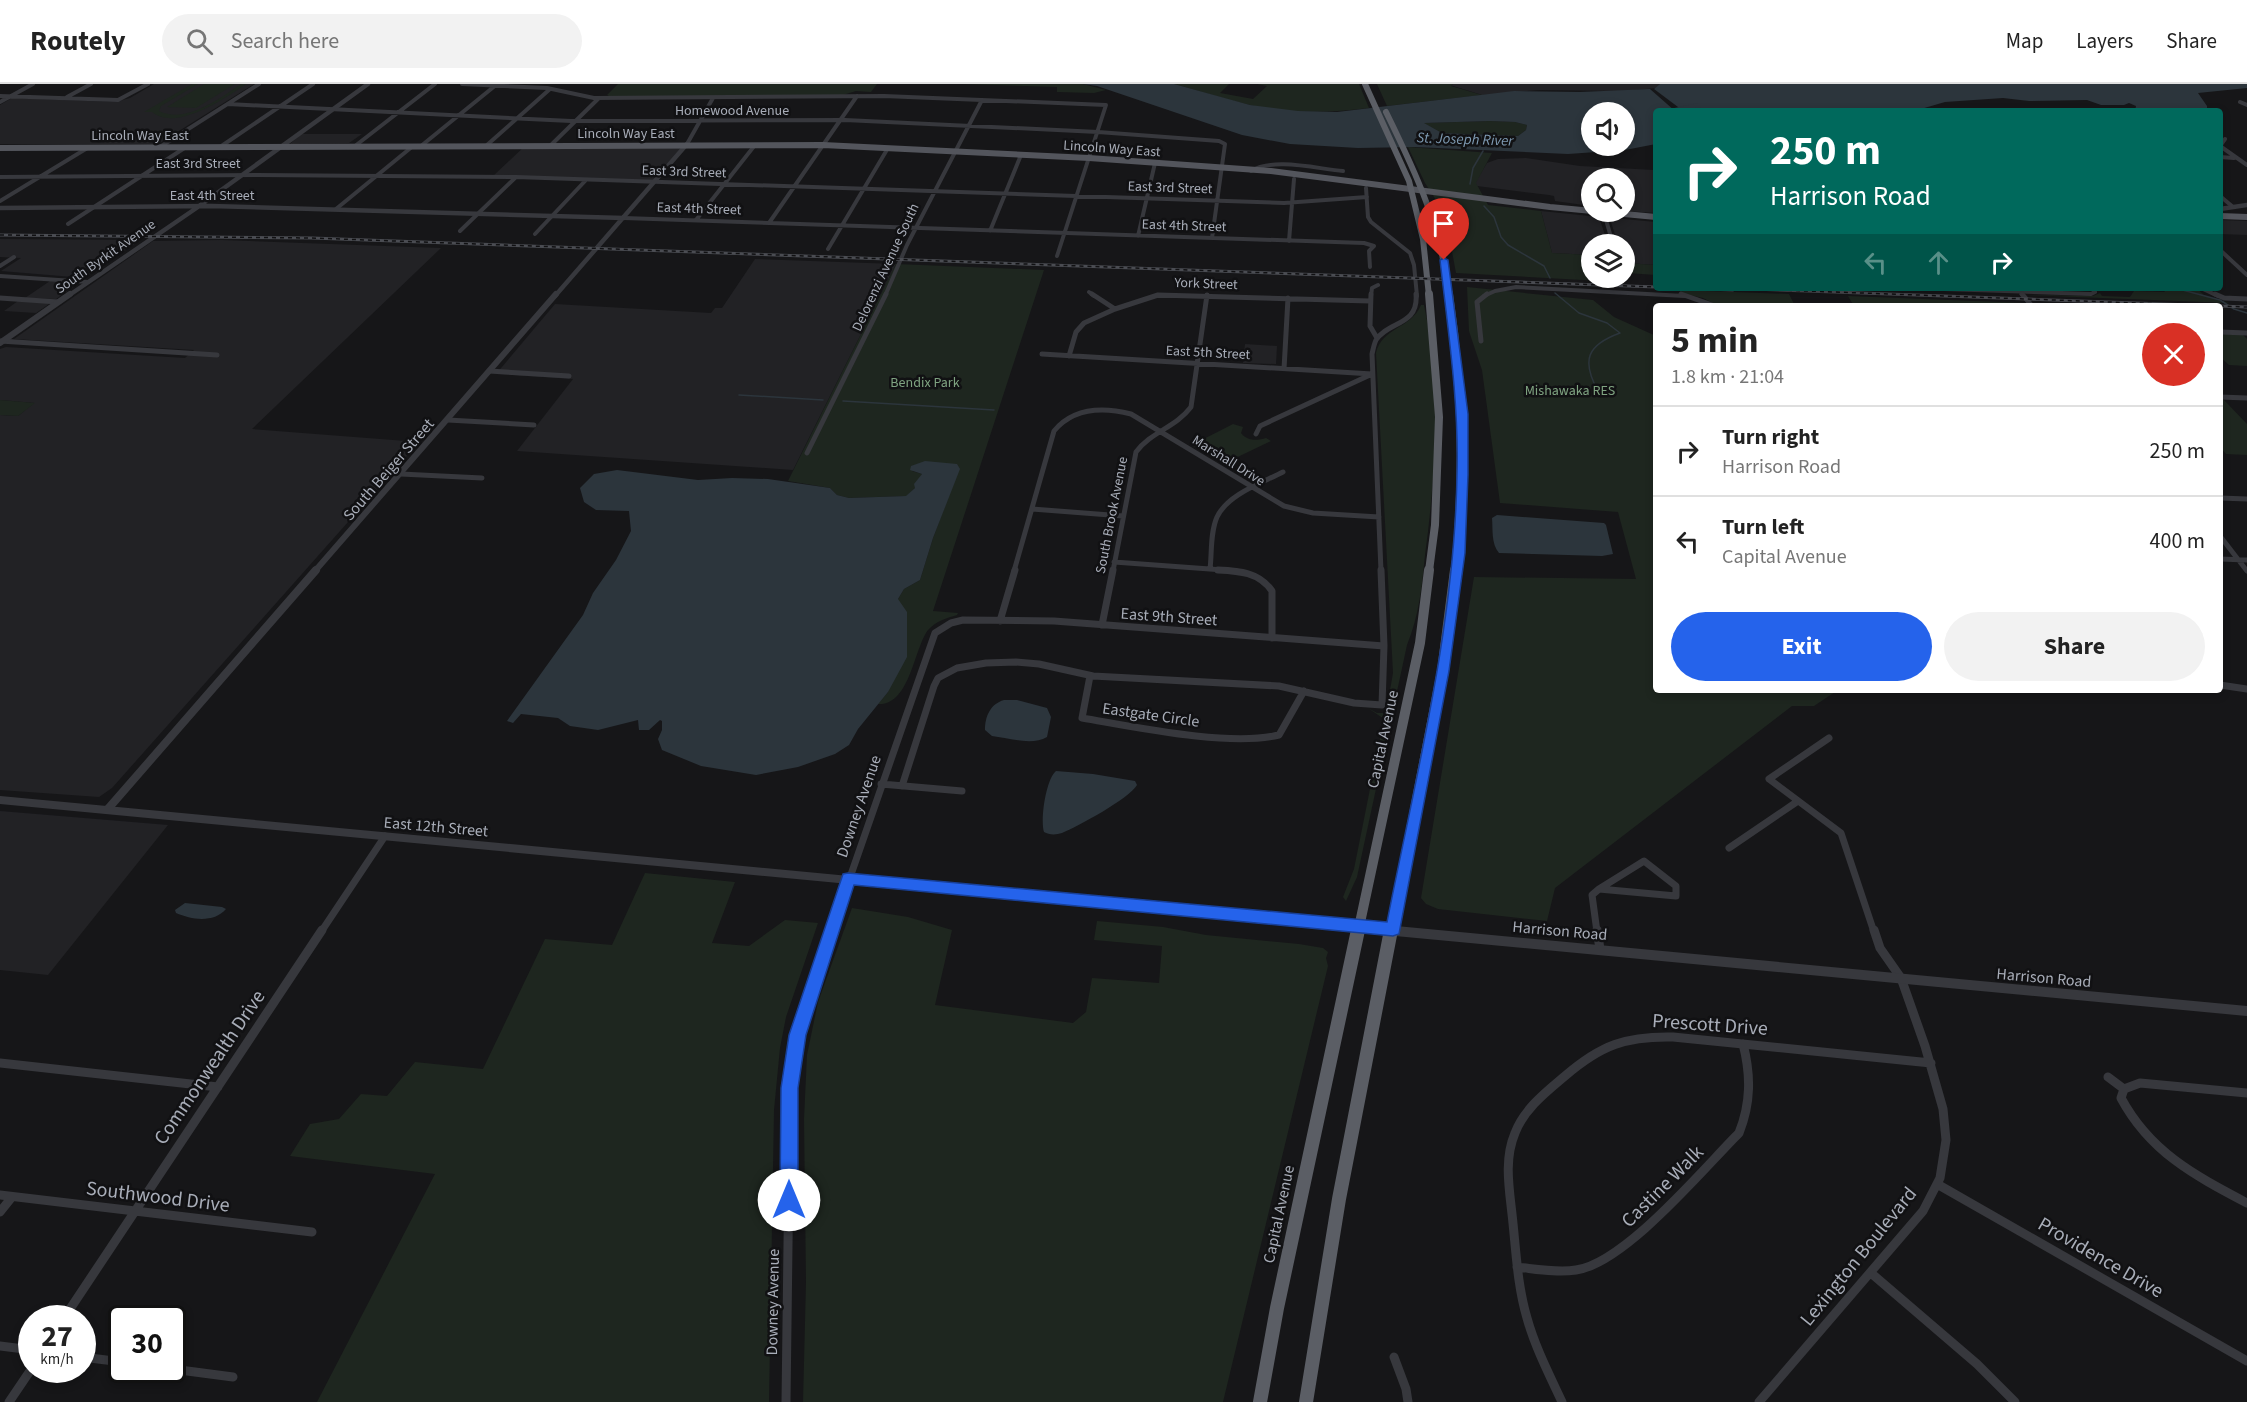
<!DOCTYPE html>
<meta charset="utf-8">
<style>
body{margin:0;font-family:"Source Sans 3",sans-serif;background:#f2f2f2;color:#222;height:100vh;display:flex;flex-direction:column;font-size:22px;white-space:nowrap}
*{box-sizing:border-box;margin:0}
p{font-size:20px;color:#767676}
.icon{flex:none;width:33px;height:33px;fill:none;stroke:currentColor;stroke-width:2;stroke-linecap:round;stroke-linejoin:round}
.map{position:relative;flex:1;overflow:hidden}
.panel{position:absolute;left:1653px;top:219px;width:570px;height:390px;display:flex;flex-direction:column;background:#fff;border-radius:6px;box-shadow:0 3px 9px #0003}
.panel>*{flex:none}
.top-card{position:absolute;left:1653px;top:24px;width:570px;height:183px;border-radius:6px;box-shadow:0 3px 9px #0003;background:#00695c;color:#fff;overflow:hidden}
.tools{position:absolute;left:1581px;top:18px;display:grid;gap:12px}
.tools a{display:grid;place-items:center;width:54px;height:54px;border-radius:50%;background:#fff;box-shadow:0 3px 9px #0003;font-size:30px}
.speed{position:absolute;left:18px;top:1221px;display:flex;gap:12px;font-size:30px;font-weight:700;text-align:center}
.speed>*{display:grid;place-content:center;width:78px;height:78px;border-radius:50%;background:#fff;box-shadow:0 3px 9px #0003;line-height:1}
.speed small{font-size:15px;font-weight:400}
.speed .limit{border:3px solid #111;border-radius:9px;background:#fff;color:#111}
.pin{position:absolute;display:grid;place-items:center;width:51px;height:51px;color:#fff;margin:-62px -26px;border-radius:50% 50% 50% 0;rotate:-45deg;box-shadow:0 0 6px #0007}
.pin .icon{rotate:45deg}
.me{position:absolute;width:66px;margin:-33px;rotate:0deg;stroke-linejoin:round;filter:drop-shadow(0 0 4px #0008)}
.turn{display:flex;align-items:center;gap:21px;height:126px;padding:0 18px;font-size:27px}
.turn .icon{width:78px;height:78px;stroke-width:2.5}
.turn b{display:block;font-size:42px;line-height:51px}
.lanes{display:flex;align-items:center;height:57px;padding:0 18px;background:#0003;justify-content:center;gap:30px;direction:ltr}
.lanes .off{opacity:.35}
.round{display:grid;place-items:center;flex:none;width:63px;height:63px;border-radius:32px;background:#f2f2f2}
.overview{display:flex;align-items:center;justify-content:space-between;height:102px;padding:0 18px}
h1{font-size:36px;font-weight:700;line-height:45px}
.primary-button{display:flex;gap:12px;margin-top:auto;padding:12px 18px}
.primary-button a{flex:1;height:69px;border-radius:36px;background:#2563eb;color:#fff;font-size:24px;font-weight:700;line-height:69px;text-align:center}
.primary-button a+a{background:#f2f2f2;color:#222}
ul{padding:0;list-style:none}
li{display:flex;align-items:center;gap:18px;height:90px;padding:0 18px;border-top:2px solid #e0e0e0}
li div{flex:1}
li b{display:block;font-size:22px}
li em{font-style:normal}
header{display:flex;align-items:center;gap:36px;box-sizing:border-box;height:84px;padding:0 30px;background:#fff;border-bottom:2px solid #e0e0e0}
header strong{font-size:28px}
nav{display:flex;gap:33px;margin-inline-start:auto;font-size:21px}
.search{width:420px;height:54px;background:#f2f2f2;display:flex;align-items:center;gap:15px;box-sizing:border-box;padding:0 21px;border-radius:33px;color:#767676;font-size:22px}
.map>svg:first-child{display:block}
</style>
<header>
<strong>Routely</strong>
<div class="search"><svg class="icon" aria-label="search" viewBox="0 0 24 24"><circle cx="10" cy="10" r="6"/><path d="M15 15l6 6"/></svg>Search here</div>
<nav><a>Map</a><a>Layers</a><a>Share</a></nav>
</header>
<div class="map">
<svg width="2247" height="1318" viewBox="0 0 2247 1318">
<rect width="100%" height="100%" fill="#161618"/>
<path fill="#222225" d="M154,0H254L158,60H0V21L12,14L115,18L130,14Z
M1453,0H1660L1657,4L1622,7L1538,6L1482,11L1450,1Z
M301,50H362L349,59L290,60Z
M687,60L654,98L492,93L526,61Z
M1526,74L1580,82L1654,86L1656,91V129L1625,127L1624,94H1592L1591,122L1555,117L1554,112L1549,111L1477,102L1475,99L1487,79L1498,75Z
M1541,127L1599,133L1608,160H1592L1591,171L1552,169Z
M1612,134L1656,138V169H1654L1656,181L1625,179L1624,160H1618L1610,135Z
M2220,136L2247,137V151L2220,150Z
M0,155L140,156L85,194L1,187L21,174L0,173Z
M221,156L441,164L252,345L419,358L112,704L99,713L0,706V331L18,332L34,319L0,316V265L6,263L185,274L194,266L14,255L153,157Z
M755,175L896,180L793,386L517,367L573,295L496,290L555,220L711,229L715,224H722Z
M50,197L72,198L76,201L56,215L25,214Z
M18,217L48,219L49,220L36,229L4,227Z
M1245,260L1277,262L1276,280L1243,279Z
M0,727L168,741L48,891L0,886Z"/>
<path fill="#1e261f" d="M192,0H198L161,22L159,27C186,40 219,15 241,0H246C226,14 176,48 152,28H144Z
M204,0H235L196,24L167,23Z
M618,0H877L871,8L856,7L843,11L611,13L607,11Z
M961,0H1083L1106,6L1094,9L1057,8V3Z
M1174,0H1229L1220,9L1253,15L1267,2L1257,0H1359L1369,24C1330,29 1289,30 1250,21C1225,15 1200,7 1174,0Z
M1377,0H1453L1451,2L1482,11L1387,22Z
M1490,37L1515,38L1527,41L1526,46L1518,52L1442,49L1423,39Z
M1408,63L1492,69L1476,99L1488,121L1541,127L1552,169L1591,171V178H1586L1589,185H1591L1592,194H1617L1619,198L1456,189L1445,130L1425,99Z
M1624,179L1656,181V191L1627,189Z
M896,180L1044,186L933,527L958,529L957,531C947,534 936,537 928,546C914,564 910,622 878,620L888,608L898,515L904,505L920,496L933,454L959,385L912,387L922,390L915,404L907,412L849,414L837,411L830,404L788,397Z
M1467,203L1593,216L1614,233L1656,252V606H1838L1814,622H1792L1555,804L1547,837L1438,825L1426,820L1421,814L1474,493L1636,495L1618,428L1500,419L1482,286L1469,247Z
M2162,204H2196L2204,211L2229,219L2027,211L2093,212L2100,209L2102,212L2130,213L2134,207L2165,208Z
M1679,206L1789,210L1795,222H1719L1703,214L1681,209Z
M1848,212L2025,219L2027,222H1854Z
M1421,221H1424C1441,302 1436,390 1425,471C1422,502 1419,532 1407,561L1357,793L1346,817L1343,813L1354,785L1384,635L1368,624L1377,629H1386L1393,589L1376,269C1382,243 1411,245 1421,221Z
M2220,250L2243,251L2247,255V282L2229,281L2220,273Z
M2220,315L2224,316L2247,340V371L2226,370L2220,363Z
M0,316L35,319L18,332L0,331Z
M1233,340L1243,343L1241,349C1247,357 1257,357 1266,354L1271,357L1223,380L1192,361Z
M645,789L735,798L712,859L749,862L785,836L818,839L786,933L780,964L774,1026L769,1318H317L435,1090L290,1072L310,1040L339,1035L361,1010L387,1012L415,978L483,985L545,855L612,861Z
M852,824L908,833L952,846L935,921L1073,939L1086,928L1092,894L1159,899L1162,862L1094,856L1097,837L1163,843L1206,851L1299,860L1323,864L1328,868L1326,874L1328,882L1223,1318H803L806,1198L804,1035L807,971L818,918Z"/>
<path fill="#2c353c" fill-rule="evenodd" d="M1083,0H1174L1250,21L1298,27L1337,28L1514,7L1580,8L1650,5L1675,27H1656V60L1625,66L1568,70L1415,63L1358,64L1290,60L1242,51L1097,2ZM1592,28H1624V62H1592ZM1490,37L1515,38L1527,41L1526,46L1518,52L1442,49L1424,39Z
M1660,0H2247V4L2198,9L2207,22V27H2135L2136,22L2129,19L2124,21H2101L2087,16L2029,17L2003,14L1945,18L1914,27H1680L1682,26L1654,5Z
M925,377L957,380L960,385L933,454L920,496L904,505L898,515L907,528V573L888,608L858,645L849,661L835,670L798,683L756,691L701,682L662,666L658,655L662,646V637L660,636L649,646H639L638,636L598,646L570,642L558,634L521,630L513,639L507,637L583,531L593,509L616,476L631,447L629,427L596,426L584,418L580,404L594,390L617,386L698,396L732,394L768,395L830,404L837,411L849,414L906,412L915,404L914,400L922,390L910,386L911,382Z
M1497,431L1604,439L1606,441L1613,470L1602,472L1499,469C1491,460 1493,445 1492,434Z
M1004,616H1017L1047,624L1051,633L1047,653C1032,662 1009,654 992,652L985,646C985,633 990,620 1004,616Z
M1056,687L1093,690L1135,697L1137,701C1130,714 1077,743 1062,749C1056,751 1049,751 1044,748C1040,736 1046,695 1056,687Z
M185,819L222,823L226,825C214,839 192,836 176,829L175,826Z"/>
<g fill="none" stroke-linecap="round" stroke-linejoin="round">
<path stroke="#2c353c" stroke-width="1.5" d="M1470,100L1473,84L1483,67
M1484,122L1494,133L1501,153L1508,161L1544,182L1550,194
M2175,204L2220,216L2234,225L2247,229
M1555,209L1579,229L1607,239L1620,249C1587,261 1581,276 1598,307L1607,310
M739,311L823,316
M843,317L994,326"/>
<path fill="#2c353c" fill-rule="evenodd" d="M1698,19H1701V23L1677,27H1660Z"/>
<path stroke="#37383d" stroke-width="4" d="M462,0L547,4L594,14L884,12L1106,21L1057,172
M0,12L118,16L148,0
M67,13L91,0
M0,18L33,0
M2240,18L2247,21
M228,20L571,37L845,36L1098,48L1219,57L1225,60L1212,154
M2225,55L2220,62L2247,81
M687,60L713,14
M487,61L550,5
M551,61L599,14
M355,62L435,0
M421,62L496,1
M160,63L259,0
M220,63L313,0
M2220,73L2234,74
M1251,87C1273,73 1318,85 1343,87
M0,93L257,91L516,93L1284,119L1367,113
M1366,104L1368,133L1371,138L1410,169L1414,181L1417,212
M2220,112L2233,123
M0,117L89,63
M336,125L413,62
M1604,129L1613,160
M624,134L1364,159L1374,162L1369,167L1370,183
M696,136L755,61
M769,139L857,12
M68,140L186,63
M460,147L516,93
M990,147L1021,71
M535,150L586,96
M1138,152L1155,79
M1289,157L1294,95
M828,165L888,64
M2220,166L2247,191
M0,182L14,173
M0,192L88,198
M1914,204L2091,210L2095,208L2092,204
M2201,204L2218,212
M2019,206L2023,212
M1089,208L1094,212
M885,212L907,161L982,16
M1156,212H1177
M1371,212L1372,204L1378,201
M1484,212L1495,207L1516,203L1685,212"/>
<path stroke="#37383d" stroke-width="5" d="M1092,210L1115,225
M1371,210L1370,242L1377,254
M1681,210L1715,222
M2022,210L2032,222
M2215,210L2224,214L2247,215
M0,214L58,218
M2220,248L2247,249
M0,257L217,271
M1481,257L1477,218L1487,210
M1042,270L1372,290
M1069,272L1076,248L1084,239L1115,225L1158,211L1370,217
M1284,285L1288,214
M489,287L569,292
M2220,313L2247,314
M448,336L534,341
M1256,350L1260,342L1370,291
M807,369L886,210
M401,390L482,394
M2220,414L2247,415
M1032,425L1123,432
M2220,452L2247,487
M2220,475L2247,476
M1114,478L1237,487
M1210,485C1212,469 1210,449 1217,433C1228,410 1262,399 1283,388
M1014,487L1054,347C1074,323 1103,323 1131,330L1284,422L1313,429L1379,433
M1113,487L1136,368C1151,348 1176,343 1191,323L1207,211
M1381,487L1372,270C1373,266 1374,260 1376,256C1388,237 1419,242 1416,210"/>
<path stroke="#37383d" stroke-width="7" d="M1218,486C1239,487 1259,488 1272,507V554
M1000,537L1015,486
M1102,541L1113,486
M1090,592L1082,634C1135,643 1229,663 1279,651L1304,607
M2220,601L2247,605
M1829,654L1769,695L1841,749L1874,848
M881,700L962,707
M902,702L934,602L938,594L957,584L986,579L1016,578L1039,580L1093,592L1279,602L1354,619L1382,621L1384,562L1381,486
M1729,764L1798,717
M1644,777L1676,802V812L1599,805Z
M321,848L385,752
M831,848L935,549L951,539L963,536L1054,537L1384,562
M1597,848L1592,811L1599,805"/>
<path stroke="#37383d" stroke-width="9" d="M1597,846L1600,865
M0,979L218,1003
M2108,993L2124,1005
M2247,1009L2140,999L2124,1005L2121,1014C2150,1068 2194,1091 2247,1119
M1937,1100L2247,1277
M0,1111L312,1148
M0,1128L12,1113
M1517,1183C1536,1185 1557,1189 1576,1186C1625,1179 1703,1085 1739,1049C1751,1019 1751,991 1743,960
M1871,1189L1977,1280L2015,1318
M64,1234L322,846
M0,1262L32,1266
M82,1273L122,1278
M1394,1273L1406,1305L1408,1318
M172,1285L233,1293
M9,1318L32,1284
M786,1318L790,1004L797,951L831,846
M1562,1318C1549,1290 1535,1263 1527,1234C1517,1200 1516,1165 1512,1130C1509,1103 1504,1075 1515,1049C1524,1025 1546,1008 1565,992C1601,961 1626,952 1673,953L1931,979
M1759,1318L1923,1127L1940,1094L1946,1056L1943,1025L1925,962L1901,894L1880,864L1874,846"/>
<path stroke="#37383d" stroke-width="4.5" d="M0,124L211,122L624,134
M2220,125L2247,121
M68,212L195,125L368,0
M555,212L687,60"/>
<path stroke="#37383d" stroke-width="6" d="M0,259L70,210
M315,487L556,210"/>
<path stroke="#37383d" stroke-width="8" d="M0,716L1401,848
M107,726L316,486"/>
<path stroke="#37383d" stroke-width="10" d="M1385,846L2247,927"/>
<path stroke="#53555c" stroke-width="6" d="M0,64L823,61L1089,74L1271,87L1550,123L1656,133
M2220,132L2247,133"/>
<path stroke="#5b5e65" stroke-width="6" d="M1365,0L1409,97L1423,155L1429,212
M1386,28C1418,93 1439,139 1450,212"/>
<path stroke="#5b5e65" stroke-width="8" d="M1429,210L1439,333L1435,441L1429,487
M1449,210C1463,302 1464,394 1455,487"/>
<path stroke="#5b5e65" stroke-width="10" d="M1358,848L1420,559L1429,486
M1391,848L1442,587L1455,486"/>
<path stroke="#5b5e65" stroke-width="14" d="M1260,1318L1277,1224L1358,846
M1306,1318L1339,1115L1391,846"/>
<g stroke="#4a4c52" stroke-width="3">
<path id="rail" d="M0,151L312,154L1656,203
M1682,204L1733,206
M1724,204L2247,223"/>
</g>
<use href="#rail" stroke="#111113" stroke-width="1.5" stroke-dasharray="4" stroke-linecap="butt"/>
</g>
<path fill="#2563eb" stroke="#184099" stroke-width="1.5" d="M1444,174L1448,176L1468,330V391L1465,469L1449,587L1399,850L1393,852L854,801L806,951L798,1004V1116L795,1123L789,1125L782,1123L780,1116L781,1004L789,951L843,790L848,789L1387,838C1416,691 1455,540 1457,389C1459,318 1448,247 1440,176Z"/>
<g text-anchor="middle" stroke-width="5" stroke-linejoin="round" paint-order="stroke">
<g font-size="14" fill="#a8adb8" stroke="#111113">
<text x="732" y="31">Homewood Avenue</text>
<text x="626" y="54">Lincoln Way East</text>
<text x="140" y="56">Lincoln Way East</text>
<text transform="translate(1112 64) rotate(4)" y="5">Lincoln Way East</text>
<text x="198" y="84">East 3rd Street</text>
<text transform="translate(684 87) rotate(2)" y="5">East 3rd Street</text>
<text transform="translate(1170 103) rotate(2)" y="5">East 3rd Street</text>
<text x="212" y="116">East 4th Street</text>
<text transform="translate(699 124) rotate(2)" y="5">East 4th Street</text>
<text transform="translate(1184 141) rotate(2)" y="5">East 4th Street</text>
<text transform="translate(105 172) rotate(-35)" y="5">South Byrkit Avenue</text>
<text transform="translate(885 183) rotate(-65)" y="5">Delorenzi Avenue South</text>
<text transform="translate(1206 199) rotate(2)" y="5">York Street</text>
<text transform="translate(1208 268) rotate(3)" y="5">East 5th Street</text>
<text transform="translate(1229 376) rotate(32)" y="5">Marshall Drive</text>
<text transform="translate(1111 431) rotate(-79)" y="5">South Brook Avenue</text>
</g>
<g font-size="14" fill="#7fa381" stroke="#111113">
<text x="925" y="303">Bendix Park</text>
<text x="1570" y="311">Mishawaka RES</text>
</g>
<g font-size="15" font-style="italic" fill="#7f9bb3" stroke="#111113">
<text transform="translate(1465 55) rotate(2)" y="5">St. Joseph River</text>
</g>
<g font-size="16" fill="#a8adb8" stroke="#111113">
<text transform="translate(388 385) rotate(-49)" y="6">South Beiger Street</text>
<text transform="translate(1169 532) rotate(4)" y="6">East 9th Street</text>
<text transform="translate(1151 630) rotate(8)" y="6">Eastgate Circle</text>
<text transform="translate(1382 655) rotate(-78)" y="6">Capital Avenue</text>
<text transform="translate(858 722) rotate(-71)" y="6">Downey Avenue</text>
<text transform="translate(436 742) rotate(5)" y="6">East 12th Street</text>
<text transform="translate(1560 846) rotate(5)" y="6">Harrison Road</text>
<text transform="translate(2044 893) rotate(5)" y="6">Harrison Road</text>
<text transform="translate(1278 1130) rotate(-78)" y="6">Capital Avenue</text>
<text transform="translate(772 1218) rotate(-89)" y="6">Downey Avenue</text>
</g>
<g font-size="20" fill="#a8adb8" stroke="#111113">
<text transform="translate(1710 940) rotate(4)" y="7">Prescott Drive</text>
<text transform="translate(209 983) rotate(-56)" y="7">Commonwealth Drive</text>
<text transform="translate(1662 1102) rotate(-45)" y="7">Castine Walk</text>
<text transform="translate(158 1112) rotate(7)" y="7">Southwood Drive</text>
<text transform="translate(1858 1172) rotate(-51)" y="7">Lexington Boulevard</text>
<text transform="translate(2101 1173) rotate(30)" y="7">Providence Drive</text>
</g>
</g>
</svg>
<div class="tools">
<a><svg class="icon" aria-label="sound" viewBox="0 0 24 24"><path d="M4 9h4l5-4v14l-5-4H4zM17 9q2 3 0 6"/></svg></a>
<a><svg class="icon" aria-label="search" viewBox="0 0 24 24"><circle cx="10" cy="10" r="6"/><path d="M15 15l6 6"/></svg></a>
<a><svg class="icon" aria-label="layers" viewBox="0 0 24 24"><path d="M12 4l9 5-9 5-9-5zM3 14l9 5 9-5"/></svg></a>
</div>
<div class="speed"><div>27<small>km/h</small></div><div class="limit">30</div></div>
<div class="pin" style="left:1444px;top:176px;background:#d93025"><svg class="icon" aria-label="arrive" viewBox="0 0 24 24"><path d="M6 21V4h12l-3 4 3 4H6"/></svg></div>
<svg class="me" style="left:789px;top:1116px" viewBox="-20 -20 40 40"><circle r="19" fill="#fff"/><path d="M0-13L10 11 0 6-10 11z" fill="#2563eb"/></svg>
<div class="top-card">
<div class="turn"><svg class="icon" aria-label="right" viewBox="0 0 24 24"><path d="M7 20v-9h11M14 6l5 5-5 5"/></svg><div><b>250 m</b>Harrison Road</div></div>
<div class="lanes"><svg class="icon off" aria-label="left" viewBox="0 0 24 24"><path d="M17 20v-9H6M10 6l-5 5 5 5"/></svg><svg class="icon off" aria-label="ahead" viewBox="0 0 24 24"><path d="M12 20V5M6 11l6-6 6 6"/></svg><svg class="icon" aria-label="right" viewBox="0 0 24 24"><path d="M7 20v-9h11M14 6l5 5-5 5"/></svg></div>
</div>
<section class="panel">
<div class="overview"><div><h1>5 min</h1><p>1.8 km · 21:04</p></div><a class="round" style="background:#d93025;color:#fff"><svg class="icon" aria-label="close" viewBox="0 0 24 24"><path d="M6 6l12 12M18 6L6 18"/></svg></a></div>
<ul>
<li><svg class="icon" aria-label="right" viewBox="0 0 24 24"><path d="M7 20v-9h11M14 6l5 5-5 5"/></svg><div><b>Turn right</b><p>Harrison Road</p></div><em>250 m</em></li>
<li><svg class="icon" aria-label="left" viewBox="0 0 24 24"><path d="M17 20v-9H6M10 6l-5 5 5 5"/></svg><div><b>Turn left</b><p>Capital Avenue</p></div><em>400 m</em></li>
</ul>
<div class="primary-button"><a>Exit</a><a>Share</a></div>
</section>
</div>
